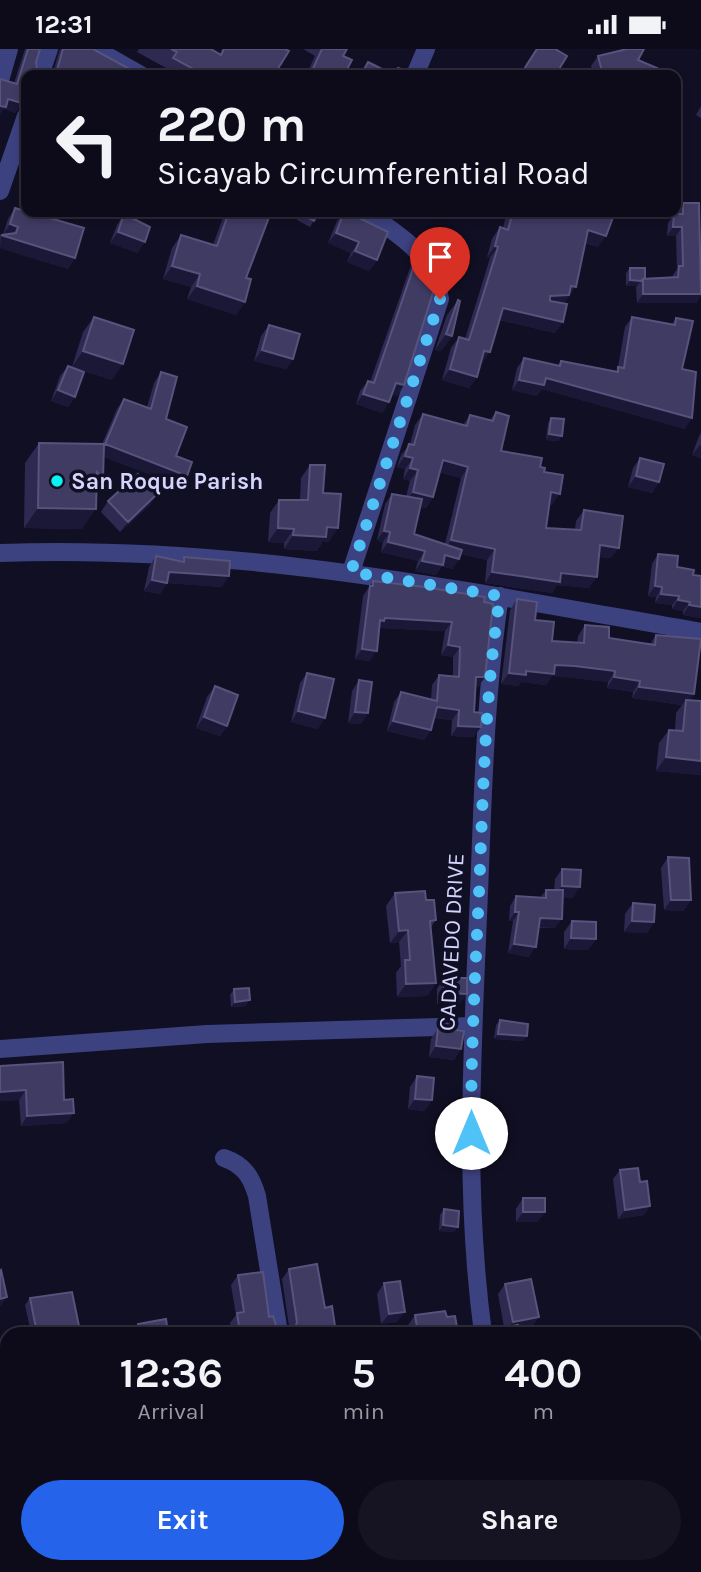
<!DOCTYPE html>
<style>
body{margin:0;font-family:Karla,sans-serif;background:#161423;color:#f1f3f6;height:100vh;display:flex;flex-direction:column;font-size:26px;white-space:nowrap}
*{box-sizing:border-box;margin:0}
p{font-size:23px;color:#9a9ba2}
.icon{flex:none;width:38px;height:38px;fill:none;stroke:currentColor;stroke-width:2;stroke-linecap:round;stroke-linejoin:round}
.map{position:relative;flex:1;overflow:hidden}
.panel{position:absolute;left:0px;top:1278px;width:702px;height:247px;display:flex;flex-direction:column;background:#0d0b1a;border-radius:21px 21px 0 0;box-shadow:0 4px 10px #0003,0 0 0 2px #2d2b39}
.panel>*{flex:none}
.top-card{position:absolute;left:21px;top:21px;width:660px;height:147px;border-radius:14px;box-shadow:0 4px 10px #0003,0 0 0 2px #2d2b39;background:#0d0b1a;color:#f1f3f6;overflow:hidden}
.pin{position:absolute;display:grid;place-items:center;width:60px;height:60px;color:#fff;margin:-72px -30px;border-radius:50% 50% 50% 0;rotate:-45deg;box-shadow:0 0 7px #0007}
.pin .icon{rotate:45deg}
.me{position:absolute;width:77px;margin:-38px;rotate:0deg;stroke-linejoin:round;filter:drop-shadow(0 0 5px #0008)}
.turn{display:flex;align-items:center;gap:24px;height:147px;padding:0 21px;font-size:32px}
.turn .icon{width:91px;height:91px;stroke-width:2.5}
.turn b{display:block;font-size:49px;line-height:60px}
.eta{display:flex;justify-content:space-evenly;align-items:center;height:119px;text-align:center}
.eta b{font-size:42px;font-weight:700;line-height:49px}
.primary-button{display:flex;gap:14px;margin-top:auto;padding:14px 21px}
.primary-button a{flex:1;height:80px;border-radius:42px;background:#2563eb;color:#fff;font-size:28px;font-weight:700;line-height:80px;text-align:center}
.primary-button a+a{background:#161423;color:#f1f3f6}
.status{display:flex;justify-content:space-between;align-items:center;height:49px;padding:0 35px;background:#0d0b1a;direction:ltr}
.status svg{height:19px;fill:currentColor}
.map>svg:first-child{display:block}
</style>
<div class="status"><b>12:31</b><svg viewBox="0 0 49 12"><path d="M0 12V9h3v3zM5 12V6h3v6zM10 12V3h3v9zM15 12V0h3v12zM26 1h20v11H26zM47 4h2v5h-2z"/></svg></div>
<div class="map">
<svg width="701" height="1523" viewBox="0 0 701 1523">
<rect width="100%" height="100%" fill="#110f23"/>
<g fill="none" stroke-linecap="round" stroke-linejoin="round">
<path stroke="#3c4180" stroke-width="18" d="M95,0L141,26
M40,26L49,0
M415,26L426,0
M1,28L9,0
M0,142L26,67
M0,504C240,495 466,542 701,583
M351,523L440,250C434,205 400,187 366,163
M0,1000L207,985L471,977
M224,1109C244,1116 251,1127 257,1147L279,1284
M483,1284C463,1137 473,991 479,844C483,744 485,646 500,547
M109,1517L110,1523
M316,1517L317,1523
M516,1517V1523"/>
</g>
<path fill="#2d2951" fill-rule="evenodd" d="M25,0H40L26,26V49L15,64L4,60L14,34Z
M60,0H93L136,26H52Z
M139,0H211L220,5L222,0H285L274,26H166L163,25L166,19L137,3Z
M303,0H347L343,7L344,26H306L315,7Z
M536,0H557L556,25L558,26H519Z
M598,7L638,11L670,26H594L591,17Z
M701,57V69L696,66Z
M683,154L701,218V246L696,254H637L636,238L637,237H626V224L630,219L645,229L673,228V226L677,220L676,187H667L668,174L674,165H677V163Z
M15,159L75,209L68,220L0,199V187L3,186L8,170Z
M225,163H271L246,229L245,253L236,266L187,250L191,238L163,230L172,199L181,186L213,196Z
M301,163H319L310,178L297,171Z
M344,163L377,211L369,222L347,213L351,204L328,194L337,172Z
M494,163H615L598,198L585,194L568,249H567L563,255L555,284L499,271L482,315L481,314L477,328L469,339L442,331L451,299L459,288L465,290L490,209L487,208L492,190L500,178L503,179L506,167Z
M124,165L138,204L110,194L117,176Z
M453,197L464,217L460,223L446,219L450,203Z
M417,208L404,336L397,347L392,345L389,353L382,364L356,355L360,342L368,332L370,333L410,219Z
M458,251L452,287L441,302L435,301L447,266Z
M94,268L112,331L72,318L83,283Z
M632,268L672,275L676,269L682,320L685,380L542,340L537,347L512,341L517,319L524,309L558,316L561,312L616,322L618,318L625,278Z
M269,276L293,310L286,320L254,312L261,287Z
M68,317L75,348L68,358L51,352L60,327Z
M161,323L166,370L176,407L187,427L180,437L104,408L103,430L96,440L82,480L24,479L25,414L39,394L102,395L117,360L124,350L147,358L154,334Z
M496,363L501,402L540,418L544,423L552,456L550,455L546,479L575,480L576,472L584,461L611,509L599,508L589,539L557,536L552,544L485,534L487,511L460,505L459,510L452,520L442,517L436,526L420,523L415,522L418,512L381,503L383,493L377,491L385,455L392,445L406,448L410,432L403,430L405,420L397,418L401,406L410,395L415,376L423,365L463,376L470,366L490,371ZM439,423L461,429L445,495L414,485L420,458L426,459L433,448Z
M551,369L562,387L558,392L546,391L548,374Z
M701,384V409L692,406L699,387Z
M640,409L659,433L652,444L628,438L633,419Z
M310,416L323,444L329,493L323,492L317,502L284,500V494L268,493L270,464L279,451H300L301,429Z
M157,445L150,456L120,483L101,463L108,452Z
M658,505L677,518L693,526L701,569L683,566V562L672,560V556L655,554L656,548L648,547L652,515Z
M156,507L182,512L184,508L222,538L167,534L160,545L144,542L149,518Z
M373,532L484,553L485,628L478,638H476L474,688L451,687L452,671L434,669L431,681L424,691L387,682L394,653L401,643L431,651L432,636L439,626L453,627V608L441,606L445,582L380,579L370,612L355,610L363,547Z
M517,550L552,592L577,594L578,587L585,576L609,589L650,595L656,586L694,645L690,651L701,726L656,722L659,694L669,681H675L676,664L682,656L632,649L633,643L607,639L608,633L567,628L552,627L546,636L521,633L518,637L501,635L510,561Z
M307,624L318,680L291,673L300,634Z
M359,631L368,664L361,675L348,674L352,642Z
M215,637L227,677L220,687L196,679L207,648Z
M668,808L691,851L683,862L664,861L661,819Z
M562,820L573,849L562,848L555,879H539L529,908L508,904L513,872H509L510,857L516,847L540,849L546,841H554L555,830Z
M395,844L426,851L436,871L431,878L436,934L427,947L397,948L396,924L401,917L399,893L390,894L386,857Z
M633,854L654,873L647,884L624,883L625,865Z
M572,872L596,890L588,901L564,900V883Z
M444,929L467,945L459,955H437V940Z
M234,940L246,957L231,958L230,946Z
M500,971L524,992L494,990L496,976Z
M438,979L461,1000L454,1011L429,1008L431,990Z
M0,1017L64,1051L67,1074L21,1077L19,1051L0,1052Z
M417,1027L432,1051L424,1062L408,1060L410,1038Z
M620,1121L650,1157L644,1166L618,1170L613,1130Z
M523,1149L545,1163L537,1173H516V1160Z
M444,1160L458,1178L454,1183L439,1182L440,1166Z
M289,1220L325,1259L336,1284H290L282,1230Z
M238,1226L269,1268L278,1282L285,1284H232L230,1274L236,1266L231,1236Z
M384,1234L397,1273L381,1275L377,1245Z
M505,1235L532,1278L519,1281L520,1284H496L500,1279L504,1278L498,1245Z
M30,1249L80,1282L78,1284H31L25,1256Z
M415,1266L458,1284H404V1282Z
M138,1275L168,1284H131Z
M464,1517H496L492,1523H465Z
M568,1517H609L606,1523H569Z
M646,1517H673L668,1523H647Z"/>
<path fill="#1a1737" d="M26,49L15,64L4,60L0,66V57L8,50Z
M494,163H509L506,167Z
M10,175L18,178L10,188L3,186Z
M673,178H682L676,187H667Z
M588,181L606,187L598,198L580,192Z
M118,183L145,193L138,204L110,194Z
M336,184L359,193L351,204L328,194Z
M1,186L75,209L68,220L0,199Z
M495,197L498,198L490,209L487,208Z
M355,202L377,211L369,222L347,213Z
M449,214L464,217L460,223L446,219Z
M172,217L200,225L191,238L163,230Z
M630,231L641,232L637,237H626Z
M197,237L245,253L236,266L187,250Z
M571,237L576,238L561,258H542L550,247Z
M643,245H701V246L696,254H637Z
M503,259L563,273L555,284L495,270Z
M446,285L452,287L441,302L435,301Z
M262,301L293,310L286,320L254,312Z
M83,302L123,315L112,331L72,318Z
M484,302L490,303L482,315L476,313Z
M450,320L477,328L469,339L442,331Z
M546,329L692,369L685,380L542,340L537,347L512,341L519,331Z
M396,334L404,336L397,347L388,344Z
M58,341L75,348L68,358L51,352Z
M363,345L389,353L382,364L356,355Z
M549,385L562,387L558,392L546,391Z
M105,395L187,427L180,437L98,406Z
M700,396H701V409L692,406Z
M405,407L413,409L405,420L397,418Z
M443,411L468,418L461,429L435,422Z
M410,419L418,421L410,432L403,430Z
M636,427L659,433L652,444L628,438Z
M413,443L433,448L426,459L405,454Z
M551,443L560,445L552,456L544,454Z
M157,445L150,456L120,483L128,473Z
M38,459L96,460L82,480L24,479Z
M327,478L338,479L329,493L323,492L317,502L284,500L293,486Z
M278,479L294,480L284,494L268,493Z
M384,482L390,483L383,493L377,491Z
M451,491L495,500L487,511L444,502Z
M388,493L425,502L418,512L381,503Z
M600,496L619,499L611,509L592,507Z
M445,506L459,510L452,520L442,517L436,526L415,522L422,512Z
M169,523L229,527L222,538L167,534L160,545L144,542L152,531Z
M492,523L561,524L597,528L589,539L557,536L552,544L485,534Z
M655,537L662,538L656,548L648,547Z
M661,545L679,547L672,556L655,554Z
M678,551L690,553L683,562L672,560Z
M689,556L701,558V569L683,566Z
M385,569L452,573L445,582L380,579V571Z
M448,596L460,598L453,608L441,606Z
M362,600L377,602L370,612L355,610Z
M555,616L575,617L615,622L608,633L552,627L546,636L521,633L518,637L501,635L509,624Z
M476,628H485L478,638H469Z
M614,628L640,632L633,643L607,639Z
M639,638L694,645L686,656V651L682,656L632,649Z
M437,658L459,661L452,671L430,668Z
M298,662L325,669L318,680L291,673Z
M355,663L368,664L361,675L348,674Z
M204,668L227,677L220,687L196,679Z
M393,672L431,681L424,691L387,682Z
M458,677L481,678L474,688L451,687Z
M666,708L701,712V726L656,722Z
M562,837L580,838L573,849L554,848Z
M671,851H691L683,862L664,861Z
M515,863H519L513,872H509Z
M540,869L562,870L555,879L534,878Z
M632,872L654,873L647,884L624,883Z
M408,881L399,893L390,894L399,882Z
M571,889L596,890L588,901L564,900Z
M514,895L536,898L529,908L508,904Z
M436,934L427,947L397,948L406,935Z
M444,944L467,945L459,955H437Z
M250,951L246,957L231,958L235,953Z
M498,985L527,987L524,992L494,990Z
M436,997L461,1000L454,1011L429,1008Z
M26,1041L19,1051L0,1052V1043Z
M415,1050L432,1051L424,1062L408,1060Z
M74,1064L67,1074L21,1077L27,1067Z
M650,1157L644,1166L618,1170L625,1161Z
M523,1163H545L537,1173H516Z
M443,1176L458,1178L454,1183L439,1182Z
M7,1248L1,1257H0V1250Z
M405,1263L397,1273L381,1275L389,1265Z
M539,1268L532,1278L505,1284L513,1273Z
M7,1497V1506L0,1509V1500Z
M489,1517H496L492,1523H472L474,1520Z
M654,1517H673L668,1523H650Z"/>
<path fill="#3f3b63" stroke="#56537c" stroke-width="2" d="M28,0H40L36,13L38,26H26V49L22,54L8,50L6,58L0,57V30L17,35Z
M63,0H93L137,24L136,26H68L57,21Z
M171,0H211L221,6L224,0H285L289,2L274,26H204L173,9L177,3Z
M322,0H347L343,7L352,11L344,26H310Z
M537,0H557V1L567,7L556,25L558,26H522L526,17Z
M627,0H644L638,11L671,25L670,26H649L638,24L637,26H603L598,7Z
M368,13L394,26H361Z
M398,19L413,24L412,26H396Z
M683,154H699L701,245H643V230L678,228L679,217H683L682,178H673L674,165H683Z
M15,159L84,179L75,209L1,186L16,184L18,178L10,175Z
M229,163H271L246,229L251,230L245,253L197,237L200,225L172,217L181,186L217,197Z
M302,163H319L314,172L301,165Z
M344,163H347L388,183L377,211L355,202L359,193L336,184Z
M513,163H615L606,187L588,181L576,238L571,237L569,246L550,247V252L567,255L563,273L503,259L490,303L484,302L477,328L450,320L459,288L469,291L498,198L495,197L500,178L508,181Z
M124,165L150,178L145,193L118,183Z
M453,197L468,201L464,217L449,214Z
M417,208L425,212L433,228L435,237L404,336L396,334L389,353L363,345L368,332L374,334Z
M630,219H645V229L643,230L641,232L630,231Z
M458,251L460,252L452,287L446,285Z
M94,268L134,281L123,315L83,302Z
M632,268L675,276L676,269L693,272L682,320L696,323L692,369L546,329L544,336L519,331L524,309L560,317L561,312L618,323V318L624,319Z
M269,276L300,285L293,310L262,301Z
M68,317L84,323L75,348L58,341Z
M161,323L177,328L166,370L187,378L176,407L192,413L187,427L105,395L124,350L151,360Z
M496,363L509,367L501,402L542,409L540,418L545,419L544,423L563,426L560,445L551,443L546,479L581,481L584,461L623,467L619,499L600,496L597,528L561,524L560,533L492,523L495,500L451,491L468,418L443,411L433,448L413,443L418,421L410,419L413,409L405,407L409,395L414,396L423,365L467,377L470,366L493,372Z
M551,369L564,370L562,387L549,385Z
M39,394L104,395L103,430L97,423L96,460L38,459Z
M640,409L664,415L659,433L636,427Z
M310,416H325L323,444L341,445L338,479L327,478L326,488L293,486L294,480L278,479L279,451H308Z
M138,425L157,445L128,473L108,452Z
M392,445L422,450L414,485L462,501L459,510L445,506L443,516L427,513L422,512L425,502L388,493L390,483L384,482Z
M658,505L678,507L677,518L694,521L693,526L701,527V558L689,556L690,553L678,551L679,547L661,545L662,538L655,537Z
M156,507L184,513V508L230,512L229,527L169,523L167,534L152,531Z
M373,532L425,538L485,548L484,553L493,555L485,628H476L474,663L482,664L481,678L458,677L459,661L437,658L431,681L393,672L401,643L437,652L439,626L459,628L460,598L448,596L452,573L385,569L384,572L380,571L377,602L362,600L370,537H373Z
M517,550L537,553L535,571L554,573L552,592L584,594L585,576L609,578V589L655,596L656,586L701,590L694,645L639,638L640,632L614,628L615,622L575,617L555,616L554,625L526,622V626L509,624Z
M307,624L334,630L325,669L298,662Z
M359,631L372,633L368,664L355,663Z
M215,637L238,646L227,677L204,668Z
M686,651L701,652V712L666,708L669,681L683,682Z
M668,808L689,809L691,851H671Z
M562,820L581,821L580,838L562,837Z
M546,841H563L562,870L540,869L536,898L514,895L519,863H515L516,847L546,849Z
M425,842L426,851H434L436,871L430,872L436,934L406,935L405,911H410L408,881L399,882L395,844Z
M633,854L655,856L654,873L632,872Z
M572,872L596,873V890L571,889Z
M444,929H467V945L444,944Z
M249,939L250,951L235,953L234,940Z
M500,971L528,975L527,987L498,985Z
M438,979L464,982L461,1000L436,997Z
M63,1013L64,1051L73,1050L74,1064L27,1067L26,1041L0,1043V1017Z
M417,1027L434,1029L432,1051L415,1050Z
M638,1119L640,1133L647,1132L650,1157L625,1161L620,1121Z
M523,1149H545V1163H523Z
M444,1160L459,1162L458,1178L443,1176Z
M317,1215L325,1259L332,1257L336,1284H289L294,1282L297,1273L289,1220Z
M1,1221L7,1248L0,1250V1222Z
M263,1223L269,1268L273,1267L278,1282L285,1284H240L237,1264L244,1263L238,1226Z
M531,1230L539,1268L513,1273L505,1235Z
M400,1232L405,1263L389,1265L384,1234Z
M72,1243L80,1282L66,1284H37L30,1249Z
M445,1262L447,1268L455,1267L458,1284H418L415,1266Z
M166,1270L168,1284H140L138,1275Z
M518,1276L520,1284H501L500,1279Z
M0,1446L4,1454L7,1453V1497L0,1500Z
M473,1517H489L474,1520Z
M577,1517H605L606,1523H578Z
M274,1518V1523H237Z"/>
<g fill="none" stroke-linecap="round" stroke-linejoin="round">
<path stroke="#4fc3f7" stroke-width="12" stroke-dasharray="0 21.6" d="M440,250L351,523L500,547C485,646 483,745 479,844C475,925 471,1004 471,1084"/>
</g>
<circle fill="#0bf2f2" stroke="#110f23" stroke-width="2.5" cx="57" cy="432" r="7"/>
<g text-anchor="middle" stroke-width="7" stroke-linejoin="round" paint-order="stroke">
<g font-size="23" font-weight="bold" fill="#d4d4fd" stroke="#110f23" text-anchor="start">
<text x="71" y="440">San Roque Parish</text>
</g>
<g font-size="23" fill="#d4d4fd" stroke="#110f23">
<text transform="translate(451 893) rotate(-87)" y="8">CADAVEDO DRIVE</text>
</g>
</g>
</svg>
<div class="pin" style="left:440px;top:250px;background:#d93025"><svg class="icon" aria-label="arrive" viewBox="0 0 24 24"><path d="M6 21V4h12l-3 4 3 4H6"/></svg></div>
<svg class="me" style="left:471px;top:1084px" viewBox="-20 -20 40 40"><circle r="19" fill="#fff"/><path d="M0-13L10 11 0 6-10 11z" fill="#4fc3f7"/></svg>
<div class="top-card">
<div class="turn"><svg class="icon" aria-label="left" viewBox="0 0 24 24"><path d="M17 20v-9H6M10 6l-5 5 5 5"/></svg><div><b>220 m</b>Sicayab Circumferential Road</div></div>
</div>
<section class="panel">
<div class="eta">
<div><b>12:36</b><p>Arrival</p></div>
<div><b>5</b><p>min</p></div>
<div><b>400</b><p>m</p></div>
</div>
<div class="primary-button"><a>Exit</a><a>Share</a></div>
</section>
</div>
